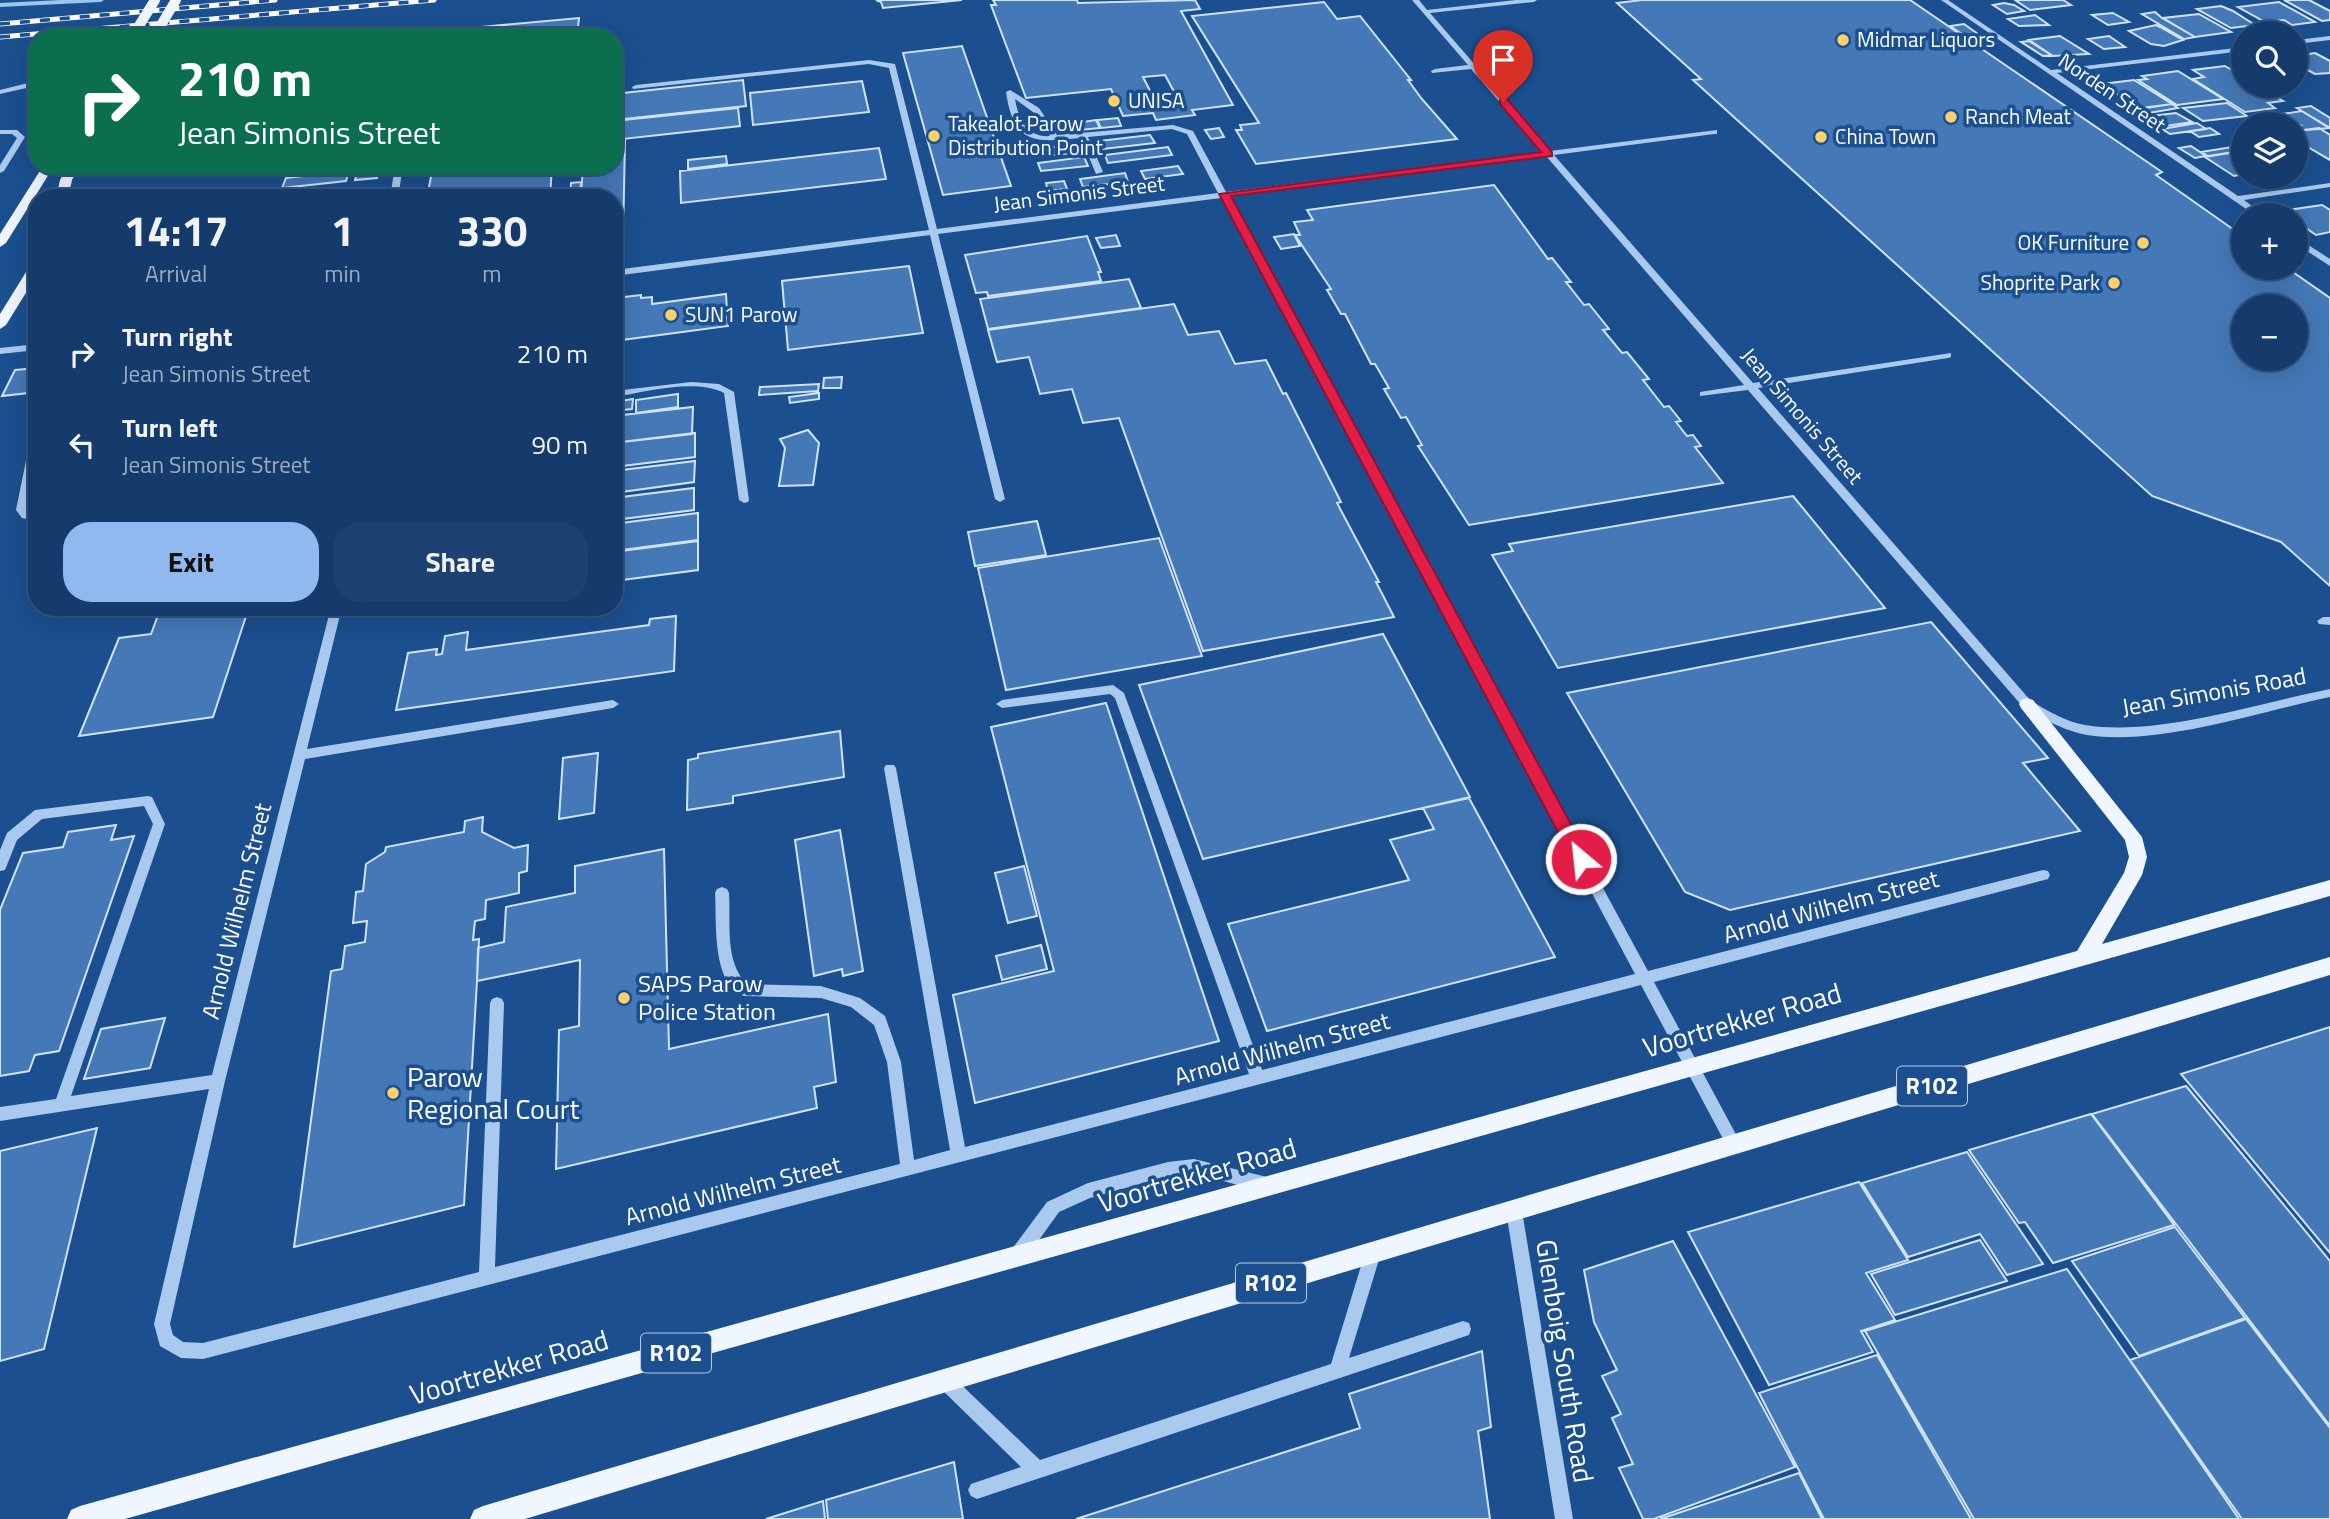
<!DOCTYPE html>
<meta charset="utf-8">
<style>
body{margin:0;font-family:"Titillium Web",sans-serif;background:#1d4271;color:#f1f3f6;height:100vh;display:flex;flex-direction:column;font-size:26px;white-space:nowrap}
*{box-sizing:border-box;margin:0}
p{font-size:23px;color:#9dadc1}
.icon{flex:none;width:38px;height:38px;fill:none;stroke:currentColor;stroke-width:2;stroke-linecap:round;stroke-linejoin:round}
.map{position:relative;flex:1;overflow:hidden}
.details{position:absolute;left:28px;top:189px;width:595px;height:427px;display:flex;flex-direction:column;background:#143b6b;border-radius:28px;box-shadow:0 7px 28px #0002,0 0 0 2px #33557e}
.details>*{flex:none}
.hud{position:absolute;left:28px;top:28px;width:595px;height:147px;border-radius:28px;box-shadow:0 7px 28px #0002,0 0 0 2px #33557e;background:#0b6e4f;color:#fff;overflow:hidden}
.controls{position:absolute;left:2231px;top:21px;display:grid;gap:14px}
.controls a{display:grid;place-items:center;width:77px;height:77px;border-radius:50%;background:#143b6b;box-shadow:0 7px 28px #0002,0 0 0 2px #33557e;font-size:35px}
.pin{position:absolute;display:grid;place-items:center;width:60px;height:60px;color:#fff;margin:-72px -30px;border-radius:50% 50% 50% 0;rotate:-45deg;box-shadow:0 0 7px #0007}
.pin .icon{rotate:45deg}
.me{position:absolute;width:77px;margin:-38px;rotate:332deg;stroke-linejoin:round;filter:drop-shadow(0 0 5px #0008)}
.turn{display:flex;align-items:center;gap:24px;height:147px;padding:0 35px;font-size:32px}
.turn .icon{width:91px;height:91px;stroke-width:2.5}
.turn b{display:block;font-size:49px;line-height:60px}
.eta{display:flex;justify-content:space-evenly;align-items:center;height:119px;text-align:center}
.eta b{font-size:42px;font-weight:700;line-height:49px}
.action{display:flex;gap:14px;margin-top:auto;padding:14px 35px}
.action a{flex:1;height:80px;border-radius:28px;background:#90b9f0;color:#111;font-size:28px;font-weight:700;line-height:80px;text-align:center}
.action a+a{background:#1d4271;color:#f1f3f6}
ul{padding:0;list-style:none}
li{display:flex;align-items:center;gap:21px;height:91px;padding:0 35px}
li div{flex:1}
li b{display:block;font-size:26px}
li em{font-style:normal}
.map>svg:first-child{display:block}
</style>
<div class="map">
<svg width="2330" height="1519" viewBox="0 0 2330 1519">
<rect width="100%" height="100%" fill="#1b4f8f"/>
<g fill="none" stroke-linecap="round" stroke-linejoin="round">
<path fill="#9cc4f0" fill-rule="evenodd" d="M61,0H104L101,2L0,7V3Z"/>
</g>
<path fill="#4478b7" stroke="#cfe3fa" stroke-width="2" fill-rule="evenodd" d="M876,0H962L883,8L881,2Z
M993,0H1077L1078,3L1195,0L1200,9L1181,11L1233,105L1192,110L1195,115L1156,120L1153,113L1123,116L1111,89L1026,98L991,5H996ZM1165,75L1179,101L1157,104L1143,77Z
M1642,0H1910L2162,172L2156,175L2244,237V268H2287L2330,298V586L2281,542L2152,496L1693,80L1701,79L1617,3ZM2244,306H2296V359H2244Z
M2015,0H2063L2071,5L2030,10Z
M2284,0H2309L2330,11V20L2322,21Z
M1324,2L1337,19L1360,16L1411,80H1408L1421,98L1457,139L1256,164L1236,130H1242L1240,125L1259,123L1192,16Z
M2279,2L2315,22L2292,25L2284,20L2265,22L2238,7Z
M2004,3L2014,5L2024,11L2007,14L1993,5Z
M2221,6L2233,11L2255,25L2231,28L2197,9Z
M2155,12L2162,18L2195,37L2184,39L2142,14Z
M2113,13L2129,22L2108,25L2092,15Z
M2199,14L2231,32L2195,37L2163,18Z
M2035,15L2049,25L2019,26L2008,19Z
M579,18L577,37H458L460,29Z
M1964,24L1989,42L1975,43L1950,26Z
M2156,25L2160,27L2183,40L2164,46L2151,44L2129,31Z
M441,29L440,37H364Z
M2060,36L2089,54L2053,56L2029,40Z
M2109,36L2125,47L2104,49L2088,39Z
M2029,41L2051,55L2043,56L2021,42Z
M962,46L1011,186L943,195L903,53Z
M2315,53L2330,61V73L2315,74L2296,64V56Z
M2225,66L2244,77V86H2257L2283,101L2268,103L2275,108L2245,112L2193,79L2204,77L2193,70Z
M2178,71L2223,99L2177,105L2138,80L2147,79L2142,76Z
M743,80L746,106L614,120V94Z
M2134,80L2172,104L2140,109L2102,84Z
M862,81L869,112L753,125L750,93Z
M2227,103L2247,116L2203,121L2183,108Z
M2172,104L2178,108L2149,113L2142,108Z
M2311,106L2330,118V128L2297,108Z
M738,108L740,126L614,140V121Z
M2302,111L2329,128L2296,131V125H2300L2282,114Z
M2144,112L2164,126L2150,128L2129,114Z
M2176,113L2192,122L2166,126L2151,116Z
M1118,118L1121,126L1101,128L1097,120Z
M1096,120L1100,128L1080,130L1076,123Z
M1076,123L1079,130L1060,132L1057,125Z
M2197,123L2206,129L2170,134L2162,129Z
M1219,128L1224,137L1211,139L1205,130Z
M2210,128L2219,134L2199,137L2190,131Z
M2319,128L2330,135V160L2296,140V131Z
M1150,135L1155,143L1103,149L1099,141Z
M625,140L623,239L614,240V198H581L583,166H614V141Z
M1077,144L1081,152L1037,157L1034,149Z
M2191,146L2206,156L2195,158L2179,148Z
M1168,147L1172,155L1108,163L1105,155Z
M2232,147L2240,151L2208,156L2201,152Z
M879,148L886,179L681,203L680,171Z
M2242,151L2244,174L2234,176L2205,157Z
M726,156L727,164L688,169V160Z
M1084,157L1088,166L1041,171L1038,163Z
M433,166H552L550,198H427Z
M1178,166L1183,174L1145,179L1141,171Z
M380,167L377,178L355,180L358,170Z
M349,171L346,181L282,188L286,178Z
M1125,173L1128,182L1083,187L1080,179Z
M1064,181L1067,189L1048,191L1046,183Z
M581,182L580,194L570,196L571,183Z
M1494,185L1548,259L1552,258L1571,282H1566L1584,305L1589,304L1609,329L1603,330L1622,353L1627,352L1649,379L1643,380L1664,407L1669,406L1681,421L1676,422L1687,436L1693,435L1701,446L1695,447L1723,483L1469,525L1418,446L1422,445L1406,417L1401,418L1384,389L1389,388L1375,364H1371L1345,314H1341L1327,290L1331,289L1295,235H1300L1294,222L1313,220L1307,210Z
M2322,205L2330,210V232L2316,235L2296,221V215L2281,211Z
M1294,234L1300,246L1281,249L1274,237Z
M1116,235L1120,246L1101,248L1096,238Z
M1087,236L1101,272H1098L1101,281L988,296L987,292L976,293L965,255Z
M909,266L923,333L788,350L782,281Z
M1129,279L1141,308L988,329L980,299Z
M726,294L728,326L614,341L615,298L641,295V298L652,297V304Z
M1174,304L1188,335L1219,331L1235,364L1266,360L1283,394L1286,393L1341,502L1337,503L1379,582H1376L1394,617L1203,651L1119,418L1083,423L1072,389L1040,394L1029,357L997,362L988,330Z
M37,368V392L2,396L15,370Z
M842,377L841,388H823L824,378Z
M819,384L818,391L759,395L760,387Z
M819,393V399L790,403L789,397Z
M678,394V407L636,413V400Z
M633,399L632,409L614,411V402Z
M693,407L692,434L614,443V416Z
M808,430L819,443L813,485L779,486L785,448L780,439Z
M695,433V457L614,467V443Z
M695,461L694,482L614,493V471Z
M694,488V510L614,520V498Z
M1793,496L1885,608L1558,668L1492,555L1513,551L1509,544Z
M698,513V540L614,551V524Z
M1037,521L1046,555L975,566L968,532Z
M1159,538L1202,656L1006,690L978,568Z
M698,541V570L614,581V552Z
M161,607H249L213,717L79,736L119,638L151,634Z
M676,616L674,671L396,710L408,653L437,649L436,655L442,654L445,636L468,632L466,650L649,625L650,619Z
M1931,622L2048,758L2023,763L2080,831L1730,910L1685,892L1567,693Z
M1383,634L1470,797L1203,859L1139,685Z
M1106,703L1219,1041L975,1103L953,995L1054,971L991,727Z
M840,731L844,777L733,796V803L687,810L688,760L698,758V754Z
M598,753L594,813L559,819L563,758Z
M1469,798L1555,957L1267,1031L1228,924L1409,880L1390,840L1434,829L1423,808Z
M483,817L482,832L514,848L528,845L527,871L519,873V893L486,900L485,919L475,921L473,940L479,939L477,981L464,1205L294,1247L331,971L342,969L345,946L365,942L367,921L353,923L356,892L363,891L366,864L385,852L386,847L464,832L465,821Z
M116,825L111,840L134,836L59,1051L35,1055L29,1071L0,1076V910L23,853L63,847L68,832Z
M840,830L863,971L843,976L842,969L814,976L795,840Z
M664,849L669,1049L828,1014L836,1082L814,1087L817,1108L556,1169L559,1030L579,1026L580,960L477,981L478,948L504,942L506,907L575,893V866Z
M1024,866L1037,916L1008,923L995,873Z
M1041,945L1047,969L1002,980L996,956Z
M165,1018L150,1068L84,1079L101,1029Z
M2330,1027V1253L2181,1074Z
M2186,1086L2330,1261V1426L2092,1114Z
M2091,1114L2174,1225L2053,1263L2025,1222L2019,1223L1969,1150Z
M97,1128L44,1349L0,1361V1151Z
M1967,1152L2043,1264L2007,1275L1980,1234L1908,1257L1862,1183Z
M1859,1182L1908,1260L1866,1273L1895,1320L1861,1331L1873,1352L1769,1385L1688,1232Z
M2175,1227L2245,1318L2139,1356L2072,1261Z
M1980,1240L2007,1281L1895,1315L1871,1274Z
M1673,1241L1795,1467L1654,1519H1643L1619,1468L1633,1464L1612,1418L1621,1414L1602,1376L1617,1370L1594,1322L1584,1270Z
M2067,1269L2239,1519H1974L1865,1331Z
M2246,1319L2330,1428V1519H2242L2130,1360Z
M1482,1351L1491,1427L1478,1431L1490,1519H1076L1360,1428L1349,1394Z
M1877,1355L1971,1519H1824L1759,1393Z
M954,1462L963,1519H828L826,1500Z
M1799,1473L1822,1519H1660Z
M823,1501L825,1519H766Z"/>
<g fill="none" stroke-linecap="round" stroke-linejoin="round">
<path fill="#a9c9ee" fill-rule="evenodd" d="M1412,0H1419L1427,10L1516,0H1537L1534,2L1430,13L1550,151L1717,130V134H1714L1554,155L1753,383L1951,353V357L1948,358L1758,388L2031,701C2048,711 2066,722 2085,725C2157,737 2258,703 2330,689V697C2257,712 2160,746 2087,735C2064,731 2043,719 2023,707L1748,390L1700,396V392L1744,385L1546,156L1228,197L1648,971L2043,870L2048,871L2050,875L2048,879L1654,982L1739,1140L1742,1145L1739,1150L1734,1152L1729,1150L1641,985L203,1359L181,1358L160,1346L154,1324L209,1089L0,1121V1107L56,1099L153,824L144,806L42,819L17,840L5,870L0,871V850L7,833L35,810L148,796L152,797L165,824L71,1096L212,1075L331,607H342L307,749L613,700L619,704L613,708L305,759L225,1081L170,1324L173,1335L183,1342L203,1343L479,1272L490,1003L492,999L497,997L502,999L504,1003L495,1267L900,1164L887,1062L874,1025L851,1007L821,998L744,996C711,983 717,922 715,893L717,889L722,887L727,889L729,893C731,922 724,962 747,984L821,986L860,998L885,1016L901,1062L914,1160L950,1150L884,768L886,765H894L896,768L965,1147L1249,1074L1115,698L1110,694L1002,708L996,704L1002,700L1113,685L1124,693L1262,1070L1635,974L1221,198L938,234L1005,499L1000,502L995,499L930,235L614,276V270L929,230L889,68L869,64L633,89L632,87L636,85L869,60L895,64L937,229L1218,193L1187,134L1172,129L1088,137L1103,172L1096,174L1081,138C1036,142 1014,147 1006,92L1010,90L1039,108L1057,135L1173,125L1193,131L1226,192L1543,152L1471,69L1432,73L1431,71L1435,69L1468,65ZM1015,99L1033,112L1050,136C1027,138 1018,118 1015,99Z
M1941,0H1948L2051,70L2244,47V51L2057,73L2238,196L2330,183V187L2244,200L2264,215H2255Z
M2330,36V40L2296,44V40Z
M32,82L36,84L35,86L0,94V90Z
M0,130H17L25,137L4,171L0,173V165L17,138L12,134H0Z
M216,166H302L298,168L251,171L220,168Z
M395,166H403L398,198H390Z
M2296,237L2330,259V266L2296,244Z
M37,344V350L0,354V348Z
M691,382L719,384L734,392L749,500L748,502L744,503L739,500L724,393C695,378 646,392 614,397V391Z
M37,428V455L26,504C26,512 29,513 37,514V521L22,518L16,510L32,431Z
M2323,617H2330V625L2319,624L2317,621Z
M1194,1159L1267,1177L1272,1180L1275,1185L1272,1190L1267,1193L1194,1173L1168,1176L1090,1198L1059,1212L1024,1261L1018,1263L1012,1261L1010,1255L1012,1249L1047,1202L1088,1183L1168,1162Z
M1514,1203L1520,1206L1522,1211L1573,1519H1555L1506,1211L1508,1206Z
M1373,1245L1379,1247L1381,1253L1349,1358L1463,1321L1469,1323L1471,1329L1469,1335L977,1499L971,1496L968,1490L971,1484L1021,1467L939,1387L937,1381L939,1375L945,1373L951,1375L1040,1460L1331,1364L1365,1253L1367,1247Z"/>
<path fill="#f0f6ff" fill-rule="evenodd" d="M43,166H54L6,243L0,247V234Z
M68,166H79L72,180L68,198H56L60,180Z
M37,260V275L6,325L0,329V314L31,264Z
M2027,698L2033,700L2142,837L2147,857L2142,875L2102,944L2330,880V896L125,1519H67L71,1510L80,1506L2077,951L2124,873L2129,857L2125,840L2021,708L2019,704L2021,700Z
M2330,957V975L525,1519H470L474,1510L483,1506Z"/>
<g stroke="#fff" stroke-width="5">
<path id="rail" d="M0,24L275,0
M0,37L434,0"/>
</g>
<use href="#rail" stroke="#1b4f8f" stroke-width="3.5" stroke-dasharray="10" stroke-linecap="butt"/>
<path stroke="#f0f6ff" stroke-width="10" d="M132,37L155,0
M154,37L176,0"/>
</g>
<path fill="#e11d48" stroke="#92132f" stroke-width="2" d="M1500,99H1507L1552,152V156L1231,196L1587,854L1589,859L1581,866L1575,864L1219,194L1541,152L1500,104Z"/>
<g fill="#ffd166" stroke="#1b4f8f" stroke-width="2.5">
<circle cx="1843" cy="40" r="7"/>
<circle cx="1114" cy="101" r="7"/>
<circle cx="1951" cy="117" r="7"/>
<circle cx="934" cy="136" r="7"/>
<circle cx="1821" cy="137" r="7"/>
<circle cx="2143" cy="243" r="7"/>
<circle cx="2114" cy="283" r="7"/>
<circle cx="671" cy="315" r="7"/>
<circle cx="624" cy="998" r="7"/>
<circle cx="393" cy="1093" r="7"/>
</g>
<g text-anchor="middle" stroke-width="7" stroke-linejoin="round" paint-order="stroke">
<g font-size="21" fill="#fff" stroke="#1b4f8f" text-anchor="start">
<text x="1857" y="47">Midmar Liquors</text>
<text x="1128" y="108">UNISA</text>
<text x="1965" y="124">Ranch Meat</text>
<text x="948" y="131">Takealot Parow<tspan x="948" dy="24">Distribution Point</tspan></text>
<text x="1835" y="144">China Town</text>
<text x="2129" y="250" text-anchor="end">OK Furniture</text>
<text x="2100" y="290" text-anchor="end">Shoprite Park</text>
<text x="685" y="322">SUN1 Parow</text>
</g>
<g font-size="21" fill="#fff" stroke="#1b4f8f">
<text transform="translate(2112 93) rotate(34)" y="7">Norden Street</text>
<text transform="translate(1079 194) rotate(-7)" y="7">Jean Simonis Street</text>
<text transform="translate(1802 416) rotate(49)" y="7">Jean Simonis Street</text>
</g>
<g fill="#1b4f8f" stroke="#bbcadd" stroke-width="2">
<rect x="1897" y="1066.5" width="70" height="39" rx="5"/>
<rect x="1236" y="1263.5" width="70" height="39" rx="5"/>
<rect x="641" y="1333.5" width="70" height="39" rx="5"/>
</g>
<g font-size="23" font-weight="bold" fill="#fff">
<text x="1932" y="1094">R102</text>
<text x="1271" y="1291">R102</text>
<text x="676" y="1361">R102</text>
</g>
<g font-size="24" fill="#fff" stroke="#1b4f8f">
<text transform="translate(2214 692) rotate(-10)" y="8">Jean Simonis Road</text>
<text transform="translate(1831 907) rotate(-15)" y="8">Arnold Wilhelm Street</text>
<text transform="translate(237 911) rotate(-76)" y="8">Arnold Wilhelm Street</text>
<text transform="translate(1282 1049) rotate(-15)" y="8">Arnold Wilhelm Street</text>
<text transform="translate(733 1191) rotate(-14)" y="8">Arnold Wilhelm Street</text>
</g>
<g font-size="24" fill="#fff" stroke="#1b4f8f" text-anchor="start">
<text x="638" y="992">SAPS Parow<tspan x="638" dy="28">Police Station</tspan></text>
</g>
<g font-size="28" fill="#fff" stroke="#1b4f8f">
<text transform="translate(1742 1020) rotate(-16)" y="10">Voortrekker Road</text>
<text transform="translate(1197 1175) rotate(-16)" y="10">Voortrekker Road</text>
<text transform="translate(1565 1361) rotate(81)" y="10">Glenboig South Road</text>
<text transform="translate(509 1367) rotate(-16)" y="10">Voortrekker Road</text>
</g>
<g font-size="28" fill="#fff" stroke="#1b4f8f" text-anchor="start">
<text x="407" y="1087">Parow<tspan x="407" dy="32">Regional Court</tspan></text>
</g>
</g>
</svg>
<div class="controls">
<a><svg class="icon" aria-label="search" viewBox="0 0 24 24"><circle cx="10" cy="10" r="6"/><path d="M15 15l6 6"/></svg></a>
<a><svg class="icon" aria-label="layers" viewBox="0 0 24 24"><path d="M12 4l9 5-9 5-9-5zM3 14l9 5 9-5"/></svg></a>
<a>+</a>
<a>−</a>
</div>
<div class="pin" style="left:1503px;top:102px;background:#d93025"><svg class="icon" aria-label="arrive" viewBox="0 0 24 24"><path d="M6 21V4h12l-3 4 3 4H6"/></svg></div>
<svg class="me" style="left:1581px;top:859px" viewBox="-20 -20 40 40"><circle r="17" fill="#e11d48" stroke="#fff" stroke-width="3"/><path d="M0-11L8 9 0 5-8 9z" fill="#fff"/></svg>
<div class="hud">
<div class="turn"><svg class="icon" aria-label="right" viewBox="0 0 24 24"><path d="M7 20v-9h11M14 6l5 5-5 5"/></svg><div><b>210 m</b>Jean Simonis Street</div></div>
</div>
<section class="details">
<div class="eta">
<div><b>14:17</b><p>Arrival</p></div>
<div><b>1</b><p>min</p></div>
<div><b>330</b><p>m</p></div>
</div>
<ul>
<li><svg class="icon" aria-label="right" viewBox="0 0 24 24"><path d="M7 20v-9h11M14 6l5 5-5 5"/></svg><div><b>Turn right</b><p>Jean Simonis Street</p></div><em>210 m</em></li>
<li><svg class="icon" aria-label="left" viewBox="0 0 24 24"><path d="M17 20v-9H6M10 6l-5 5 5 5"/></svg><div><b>Turn left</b><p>Jean Simonis Street</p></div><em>90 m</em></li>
</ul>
<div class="action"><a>Exit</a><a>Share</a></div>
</section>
</div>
